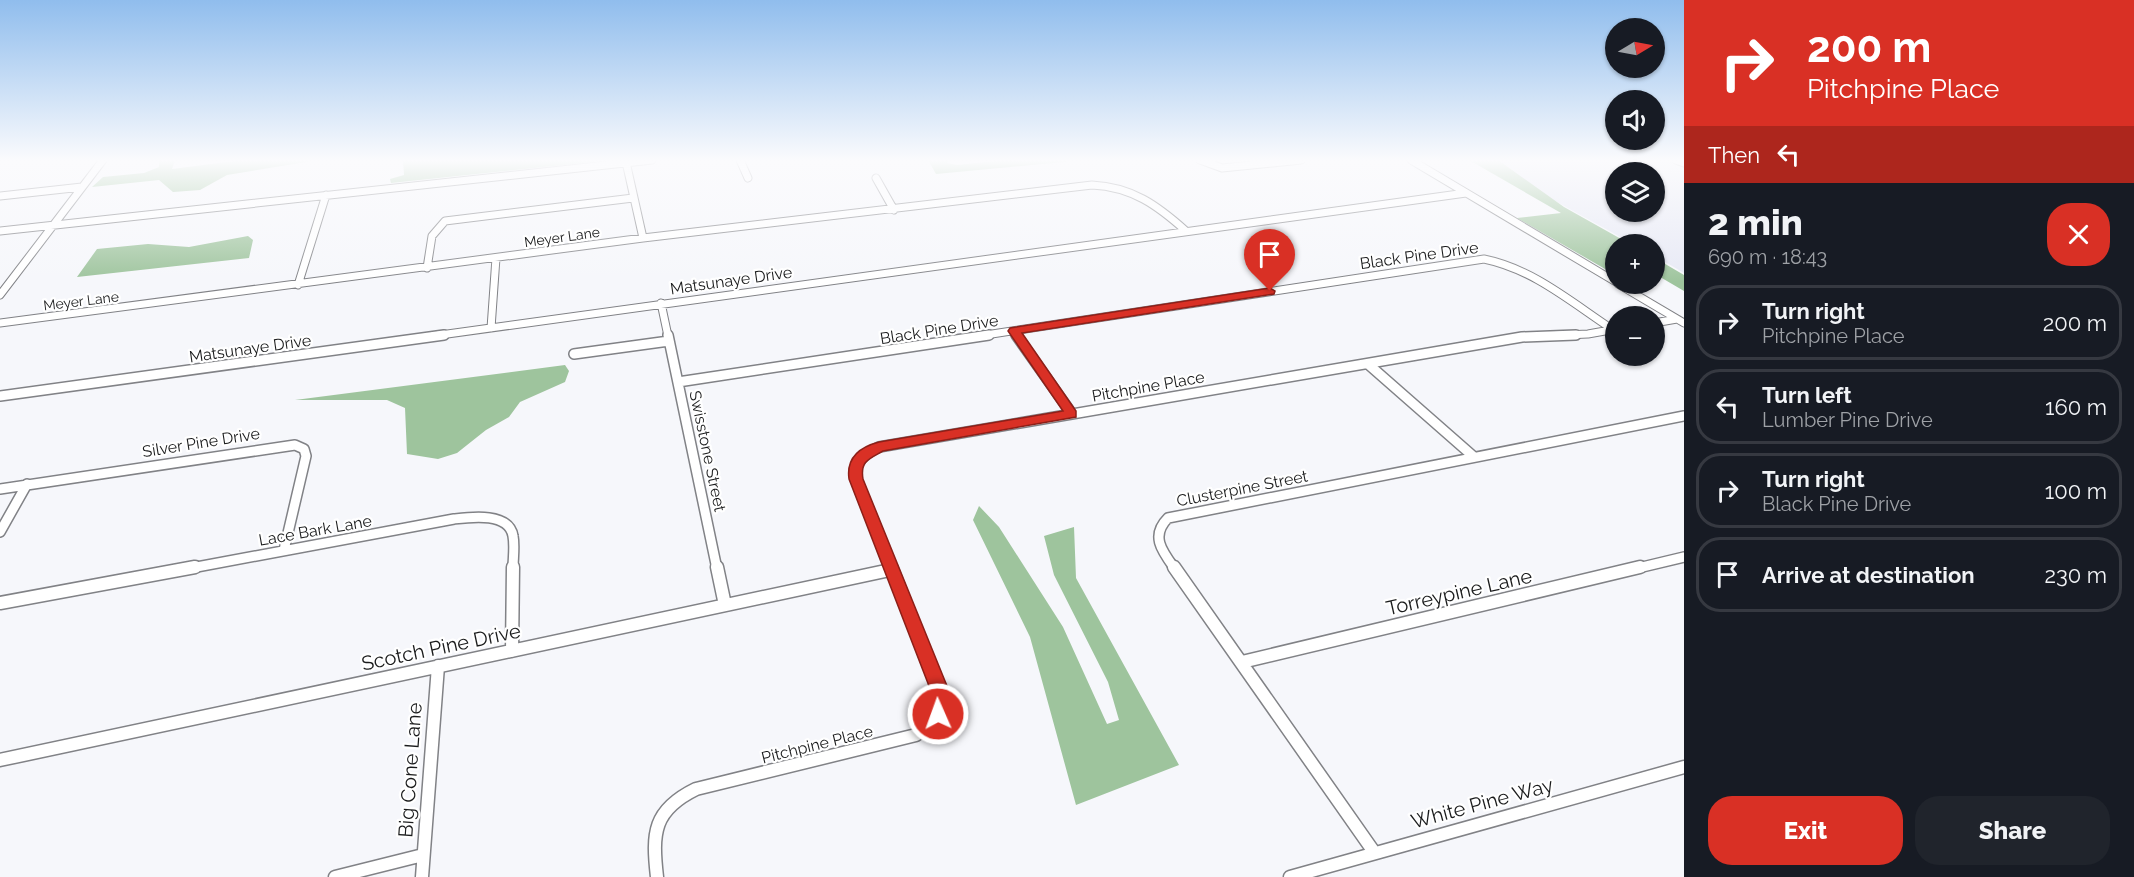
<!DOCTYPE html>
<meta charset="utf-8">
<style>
body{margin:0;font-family:Raleway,sans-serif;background:#20242c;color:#f1f3f6;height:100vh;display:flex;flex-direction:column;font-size:22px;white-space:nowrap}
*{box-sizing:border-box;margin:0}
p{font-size:20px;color:#9ea1a6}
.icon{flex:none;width:33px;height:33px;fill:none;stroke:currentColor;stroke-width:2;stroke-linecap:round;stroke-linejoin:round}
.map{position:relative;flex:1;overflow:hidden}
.panel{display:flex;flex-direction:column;background:#171b24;width:450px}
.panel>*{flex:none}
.hud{background:#d93025;color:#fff;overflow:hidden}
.needle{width:39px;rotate:80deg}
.fabs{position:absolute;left:1605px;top:18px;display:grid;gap:12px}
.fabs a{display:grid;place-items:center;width:60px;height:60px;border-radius:50%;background:#171b24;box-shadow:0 2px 4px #0004;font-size:30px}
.pin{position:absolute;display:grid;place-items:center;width:51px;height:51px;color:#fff;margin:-62px -26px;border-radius:50% 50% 50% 0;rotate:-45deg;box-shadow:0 0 6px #0007}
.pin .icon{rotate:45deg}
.me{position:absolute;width:66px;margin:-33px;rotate:358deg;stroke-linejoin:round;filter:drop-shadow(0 0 4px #0008)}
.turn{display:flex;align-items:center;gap:21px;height:126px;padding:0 24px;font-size:27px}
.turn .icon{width:78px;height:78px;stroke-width:2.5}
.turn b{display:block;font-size:42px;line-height:51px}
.then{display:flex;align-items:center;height:57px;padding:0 24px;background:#0003;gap:12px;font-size:22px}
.round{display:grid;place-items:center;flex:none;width:63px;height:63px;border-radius:24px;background:#20242c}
.headline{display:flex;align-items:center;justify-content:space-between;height:102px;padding:0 24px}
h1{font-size:36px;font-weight:800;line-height:45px}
.action{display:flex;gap:12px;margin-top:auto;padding:12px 24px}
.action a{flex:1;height:69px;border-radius:24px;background:#d93025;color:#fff;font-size:24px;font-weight:800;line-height:69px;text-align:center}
.action a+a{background:#20242c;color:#f1f3f6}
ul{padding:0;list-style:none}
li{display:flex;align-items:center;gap:18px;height:75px;margin:0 12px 9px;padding:0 12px;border:3px solid #363941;border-radius:24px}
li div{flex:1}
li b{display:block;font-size:22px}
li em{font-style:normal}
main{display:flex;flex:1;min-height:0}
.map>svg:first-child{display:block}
</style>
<main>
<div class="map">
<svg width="1684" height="877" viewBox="0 0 1684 877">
<rect width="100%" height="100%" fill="#f6f7fb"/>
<path fill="#e7e9f5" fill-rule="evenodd" d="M1481,160H1684V273L1655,256L1654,244H1633ZM1616,172H1654V212H1616Z"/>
<path fill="#9ec49d" d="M117,160H175L172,169L242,160H318L227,175L200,190L173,192L159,180L92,187L103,177L144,173L159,167V160Z
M403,160H609L391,183L390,179L404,175Z
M928,160H948L947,163L957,165L1005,160H1085L936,174Z
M1469,160H1498L1564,207L1630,244H1616L1615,272L1612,273L1517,218L1561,213Z
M248,236L253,240L249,258L77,277L97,249L148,244L189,247Z
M1655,258L1684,275V291L1655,274Z
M565,365L569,371L565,382L520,402L509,417L486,430L457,453L438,459L407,454L405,408L387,400H295Z
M979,506L999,527L1063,627L1107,724L1119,720L1108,682L1054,575L1044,536L1074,527L1076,578L1179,765L1076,805L1030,637L973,520Z"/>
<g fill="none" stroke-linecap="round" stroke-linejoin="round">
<g stroke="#818286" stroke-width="9">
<path id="minor-far2" d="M740,160L748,178
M1200,160L1222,168L1301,160
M1411,160L1616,282
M1676,160L1684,163
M626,162L643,238
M876,178L894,210
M0,196L82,187
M0,231L652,160
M427,268L432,236L445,221L633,198
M1618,284L1684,323
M298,285L326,195
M0,295L103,160
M661,303L668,336
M0,323L643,238L1092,185C1132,187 1157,205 1186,231
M1654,323L1677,319
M491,328L496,258
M1014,331L1018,336
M433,336L1466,193
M979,336L1484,259C1533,269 1571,302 1612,329
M1543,336L1588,334L1616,329"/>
</g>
<g stroke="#818286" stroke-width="12">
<path id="minor-far1" d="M668,335L717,569
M1016,335L1072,414
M574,354L669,341
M1368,364L1474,457
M678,382L989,335
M0,396L444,335
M0,489L295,445L304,449L306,456L284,550
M0,532L27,484
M186,569L454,519C471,517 509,512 513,536C515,546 513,558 513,569
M892,569L856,479C855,461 864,454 879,447L1522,337L1576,335
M1175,569C1162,551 1150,536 1168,518L1684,416
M1634,569L1684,557"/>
</g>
<g stroke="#818286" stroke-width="15">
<path id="minor" d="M717,567L725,605
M1174,567L1374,852
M0,603L195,567
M512,651L513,567
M1242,662L1640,567
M0,760L890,570
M335,877L423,855
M422,877L438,666
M657,877C652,833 653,810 696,789L916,735C934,722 942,709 938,686L891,567
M1290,877L1684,767"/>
</g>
<use href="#minor-far2" stroke="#fff" stroke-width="7"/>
<use href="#minor-far1" stroke="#fff" stroke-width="9"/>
<use href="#minor" stroke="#fff" stroke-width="12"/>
</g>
<linearGradient id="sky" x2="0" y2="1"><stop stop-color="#90bded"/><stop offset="0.57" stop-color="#fbfbfd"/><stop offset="1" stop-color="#fbfbfd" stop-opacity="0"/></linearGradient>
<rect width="1684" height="282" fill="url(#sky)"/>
<path fill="#d93025" stroke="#8d1f18" stroke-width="1.5" d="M1270,288L1275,291L1274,294L1022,333L1076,411V417L883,451C869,459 860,461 863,479L947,686C950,699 950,707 945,720L938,722L932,720L929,714L932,702L929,686L849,479C846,458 860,447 879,442L1063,411L1008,331L1010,328Z"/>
<g text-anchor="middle" stroke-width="4.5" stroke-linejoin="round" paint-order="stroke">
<g font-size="14" fill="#1a1b1c" stroke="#fff">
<text transform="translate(562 237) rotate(-8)" y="5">Meyer Lane</text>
<text transform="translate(81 301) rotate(-7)" y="5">Meyer Lane</text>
</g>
<g font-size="16" fill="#1a1b1c" stroke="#fff">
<text transform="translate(1419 255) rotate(-8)" y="6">Black Pine Drive</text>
<text transform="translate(731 280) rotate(-8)" y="6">Matsunaye Drive</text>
<text transform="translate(939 329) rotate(-9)" y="6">Black Pine Drive</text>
<text transform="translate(250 348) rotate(-8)" y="6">Matsunaye Drive</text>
<text transform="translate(1148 386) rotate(-10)" y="6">Pitchpine Place</text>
<text transform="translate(201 442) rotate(-9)" y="6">Silver Pine Drive</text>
<text transform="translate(708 451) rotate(78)" y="6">Swisstone Street</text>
<text transform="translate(1242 488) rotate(-11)" y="6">Clusterpine Street</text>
<text transform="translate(315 530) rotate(-10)" y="6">Lace Bark Lane</text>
<text transform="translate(817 744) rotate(-14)" y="6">Pitchpine Place</text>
</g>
<g font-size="20" fill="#1a1b1c" stroke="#fff">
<text transform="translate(1459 592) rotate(-13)" y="7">Torreypine Lane</text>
<text transform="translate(441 647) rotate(-12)" y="7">Scotch Pine Drive</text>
<text transform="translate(410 770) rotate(-86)" y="7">Big Cone Lane</text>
<text transform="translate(1482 803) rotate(-15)" y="7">White Pine Way</text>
</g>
</g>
</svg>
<div class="fabs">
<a><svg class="needle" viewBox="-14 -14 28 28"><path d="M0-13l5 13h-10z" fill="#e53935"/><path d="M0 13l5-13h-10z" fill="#9ea1a6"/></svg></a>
<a><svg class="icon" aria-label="sound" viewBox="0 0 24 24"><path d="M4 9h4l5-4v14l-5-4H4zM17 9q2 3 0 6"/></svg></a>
<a><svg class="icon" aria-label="layers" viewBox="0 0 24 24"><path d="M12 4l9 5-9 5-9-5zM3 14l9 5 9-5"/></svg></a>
<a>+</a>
<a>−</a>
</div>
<div class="pin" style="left:1270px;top:291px;background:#d93025"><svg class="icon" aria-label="arrive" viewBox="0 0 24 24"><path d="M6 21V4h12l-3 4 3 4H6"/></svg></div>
<svg class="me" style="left:938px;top:714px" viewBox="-20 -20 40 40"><circle r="17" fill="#d93025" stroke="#fff" stroke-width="3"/><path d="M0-11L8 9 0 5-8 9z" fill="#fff"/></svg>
</div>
<section class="panel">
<div class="hud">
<div class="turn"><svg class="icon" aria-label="right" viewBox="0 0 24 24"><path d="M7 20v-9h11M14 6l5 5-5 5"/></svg><div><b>200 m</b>Pitchpine Place</div></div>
<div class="then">Then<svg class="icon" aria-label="left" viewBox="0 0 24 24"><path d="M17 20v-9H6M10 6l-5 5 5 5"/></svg></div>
</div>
<div class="headline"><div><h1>2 min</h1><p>690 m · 18:43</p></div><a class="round" style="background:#d93025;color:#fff"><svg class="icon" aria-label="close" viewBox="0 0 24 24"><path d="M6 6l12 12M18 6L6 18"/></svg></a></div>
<ul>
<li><svg class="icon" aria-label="right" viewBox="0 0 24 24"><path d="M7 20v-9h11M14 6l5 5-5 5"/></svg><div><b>Turn right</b><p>Pitchpine Place</p></div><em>200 m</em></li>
<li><svg class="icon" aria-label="left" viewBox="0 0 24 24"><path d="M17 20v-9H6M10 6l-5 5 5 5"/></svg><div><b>Turn left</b><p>Lumber Pine Drive</p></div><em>160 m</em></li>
<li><svg class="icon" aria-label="right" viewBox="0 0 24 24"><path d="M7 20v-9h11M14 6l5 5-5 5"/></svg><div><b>Turn right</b><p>Black Pine Drive</p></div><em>100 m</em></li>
<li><svg class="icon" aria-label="arrive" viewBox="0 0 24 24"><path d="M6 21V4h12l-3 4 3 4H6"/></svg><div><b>Arrive at destination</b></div><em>230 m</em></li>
</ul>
<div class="action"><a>Exit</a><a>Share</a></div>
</section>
</main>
